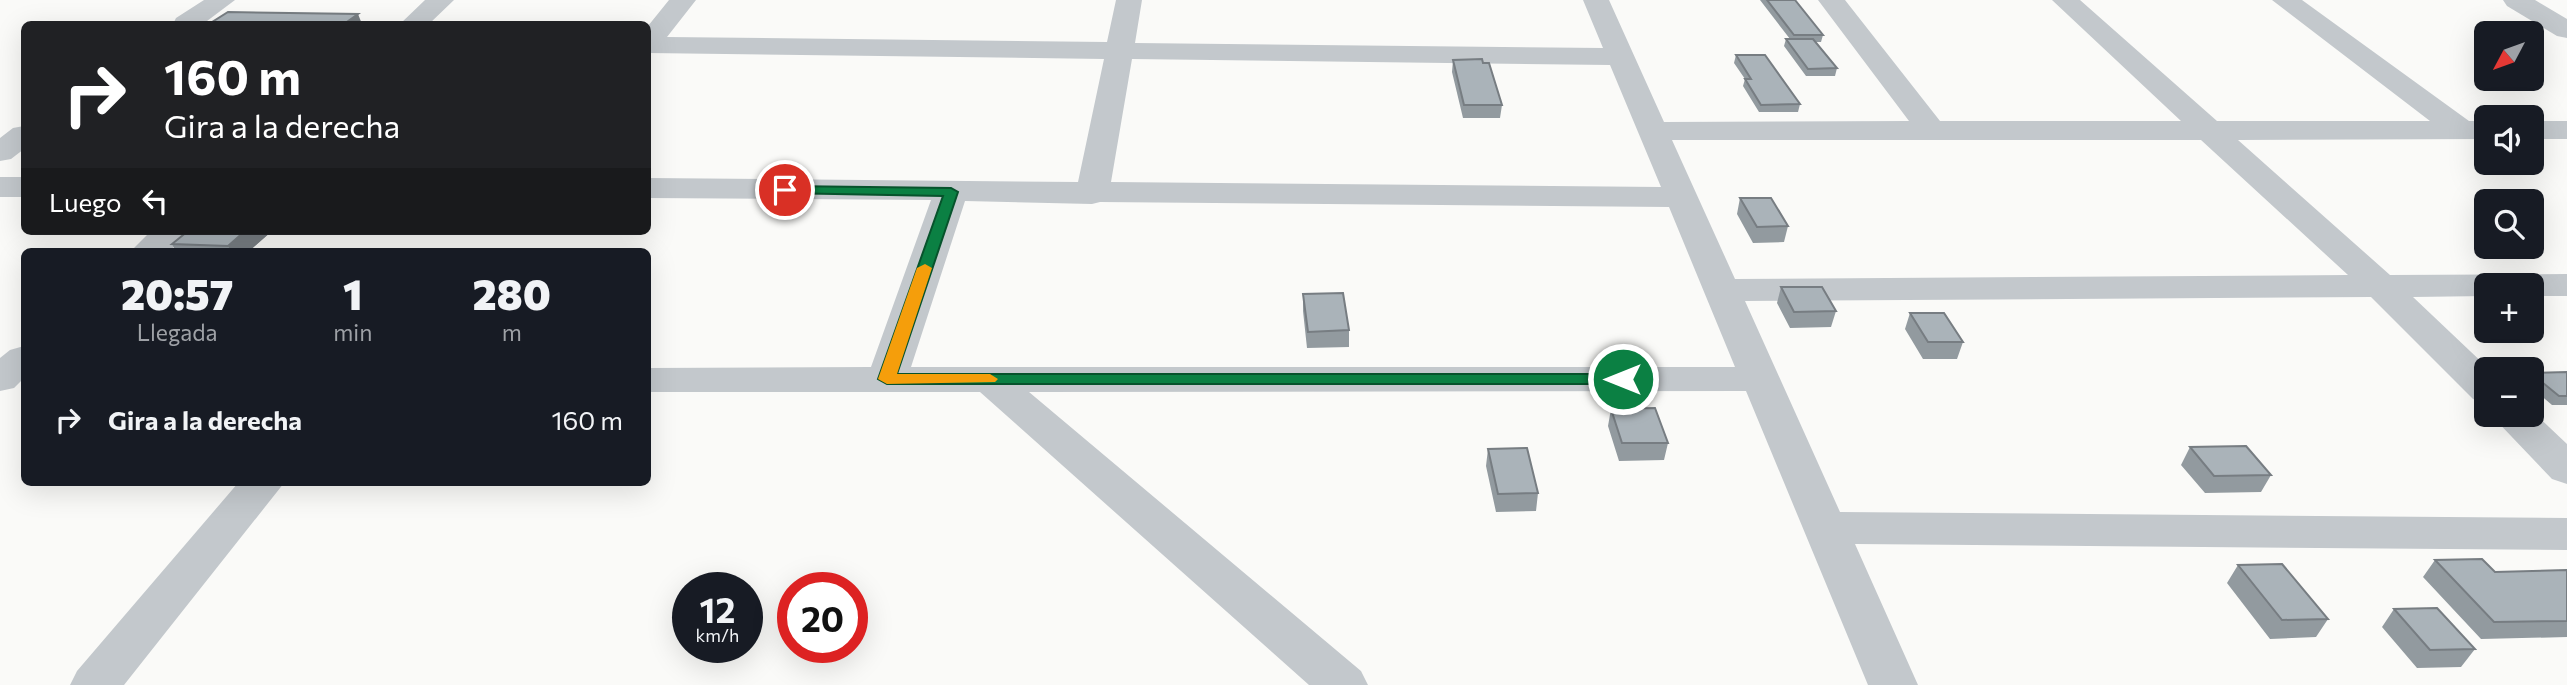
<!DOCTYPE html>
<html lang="es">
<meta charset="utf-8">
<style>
body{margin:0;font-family:Commissioner,sans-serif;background:#242831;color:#f1f3f6;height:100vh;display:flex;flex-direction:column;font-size:26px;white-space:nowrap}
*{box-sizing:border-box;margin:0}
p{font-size:23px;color:#9ea1a6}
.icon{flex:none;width:38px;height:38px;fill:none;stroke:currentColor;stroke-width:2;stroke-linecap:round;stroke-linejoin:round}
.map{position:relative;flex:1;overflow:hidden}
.details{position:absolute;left:21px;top:248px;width:630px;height:238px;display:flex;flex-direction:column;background:#171b24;border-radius:10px;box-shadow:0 7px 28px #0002}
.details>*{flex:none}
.top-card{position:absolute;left:21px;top:21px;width:630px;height:214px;border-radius:10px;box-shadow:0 7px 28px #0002;background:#202124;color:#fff;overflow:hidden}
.needle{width:46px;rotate:229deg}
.controls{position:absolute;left:2474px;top:21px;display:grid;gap:14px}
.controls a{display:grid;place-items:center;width:70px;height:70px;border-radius:10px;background:#171b24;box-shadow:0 7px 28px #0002;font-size:35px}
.speed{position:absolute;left:672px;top:572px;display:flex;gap:14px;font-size:35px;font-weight:700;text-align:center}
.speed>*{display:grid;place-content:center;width:91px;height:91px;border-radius:50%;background:#171b24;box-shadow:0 7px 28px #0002;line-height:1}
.speed small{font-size:18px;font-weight:400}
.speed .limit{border:10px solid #d22;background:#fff;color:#111}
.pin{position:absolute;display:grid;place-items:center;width:60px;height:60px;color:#fff;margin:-30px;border:4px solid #fff;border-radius:50%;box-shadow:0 2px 7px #0007}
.me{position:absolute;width:77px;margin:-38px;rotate:270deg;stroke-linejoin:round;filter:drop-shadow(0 0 5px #0008)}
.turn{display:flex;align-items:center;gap:24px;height:147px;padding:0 28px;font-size:32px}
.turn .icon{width:91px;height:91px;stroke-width:2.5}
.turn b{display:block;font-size:49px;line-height:60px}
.then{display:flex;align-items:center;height:66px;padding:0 28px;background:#0003;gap:14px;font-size:26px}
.eta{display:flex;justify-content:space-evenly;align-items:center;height:119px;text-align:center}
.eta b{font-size:42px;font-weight:800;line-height:49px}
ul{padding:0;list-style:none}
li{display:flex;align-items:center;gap:21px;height:105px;padding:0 28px}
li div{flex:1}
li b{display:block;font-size:26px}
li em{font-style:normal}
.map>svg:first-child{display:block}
</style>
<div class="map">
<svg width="2567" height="685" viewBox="0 0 2567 685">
<rect width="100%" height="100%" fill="#fafaf8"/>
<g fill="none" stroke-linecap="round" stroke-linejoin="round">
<path fill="#c3c8cc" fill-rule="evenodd" d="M204,0H235L203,24H173L176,18Z
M425,0H454L429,24H400Z
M669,0H696L667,37L1107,42L1116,0H1142L1135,43L1603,48L1583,0H1609L1664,122L1909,121L1818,0H1845L1940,121H2181L2052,0H2080L2217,121H2430L2272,0H2302L2469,121H2487V139L2238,140L2390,275L2567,274V296H2532V285H2487V296L2413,297L2489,369H2487V403L2473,399L2371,297L1745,301L1840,512L2567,518V550L1855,544L1918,685H1868L1746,391L1029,392L1361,671L1368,685H1309L980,392H648V368L871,367L931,200L648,198V178L1078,182L1104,59L648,53V26ZM1132,59L1610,65L1661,187L1111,182ZM1672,140H2201L2348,275L1735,279ZM965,201L1092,204L1100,202L1669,207L1735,367H911Z
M2503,0H2535L2567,19V38L2557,36L2507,6Z
M2532,121H2567V139H2532Z
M24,126V149L11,159L0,161V138L13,128Z
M0,177H24V197H0Z
M151,231H189L169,252H130Z
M24,346V378L14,388L0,391V358L10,350Z
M2532,411L2567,444V484L2552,479L2491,415H2532Z
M238,483H284L124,685H70L77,671Z"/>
</g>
<path fill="#929a9f" d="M1760,0H1795L1823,35L1821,42H1816L1837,68L1835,76H1806L1784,46L1786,39H1790Z
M1736,55L1800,104L1798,112H1759L1743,86L1745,79L1734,63Z
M1453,60L1502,105L1500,118H1463L1452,72Z
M1740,198L1788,226L1784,242L1753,243L1737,214Z
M272,231L248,252H176L172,244Z
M1781,287L1836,311L1831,327L1790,328L1777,303Z
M1303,294L1349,330V347L1307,348L1303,311Z
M1910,313L1963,342L1957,359H1923L1905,329Z
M2567,372V405H2552L2532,388V373Z
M1611,409L1668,443L1664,460L1619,461L1608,426Z
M2190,447L2271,475L2261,492L2205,493L2181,465Z
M1488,449L1538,493L1536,511L1496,512L1486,466Z
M2435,560L2495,572L2567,570V637L2481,639L2423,577Z
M2238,565L2328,619L2316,637L2270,639L2227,583Z
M2394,609L2475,649L2461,667L2417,668L2382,627Z"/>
<path fill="#777d82" d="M358,14L362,24H344Z
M245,231H272L248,252H232L228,246Z"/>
<path fill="#aab3b9" stroke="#777d82" stroke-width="2" d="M1767,0H1795L1823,35H1794Z
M228,12L358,14L344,24H209Z
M1786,39H1813L1837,68L1808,69Z
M1736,55H1765L1800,104L1761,105L1745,79H1751Z
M1482,59L1483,63H1489L1502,105H1464L1453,60Z
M1740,198H1771L1788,226L1757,227Z
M188,231H245L228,246L172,244Z
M1781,287H1822L1836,311L1794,312Z
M1343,293L1349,330L1308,332L1303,294Z
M1910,313H1944L1963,342H1928Z
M2567,372V396H2559L2532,374V373Z
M1655,408L1668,443H1622L1611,409Z
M2246,446L2271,475L2214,476L2190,447Z
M1527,448L1538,493L1498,494L1488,449Z
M2482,559L2495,572L2567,570V621L2494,622L2435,560Z
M2282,564L2328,619L2282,620L2238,565Z
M2437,608L2475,649L2430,650L2394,609Z"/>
<path fill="#0b8043" stroke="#07532c" stroke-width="2" d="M785,186L951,188L958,192L897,374H1623L1631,379L1623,384H887L878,379L943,196L781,193V187Z"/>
<path fill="#f59e0b" d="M925,264L932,268L897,374H990L998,379L995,382L887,384L878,379L917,268Z"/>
</svg>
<div class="controls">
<a><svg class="needle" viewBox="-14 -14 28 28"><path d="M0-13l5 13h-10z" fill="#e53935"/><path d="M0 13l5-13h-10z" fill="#9ea1a6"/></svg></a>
<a><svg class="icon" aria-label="sound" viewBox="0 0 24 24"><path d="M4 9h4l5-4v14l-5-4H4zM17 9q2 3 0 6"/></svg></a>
<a><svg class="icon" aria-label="search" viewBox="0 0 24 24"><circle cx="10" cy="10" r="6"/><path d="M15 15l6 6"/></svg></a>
<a>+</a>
<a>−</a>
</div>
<div class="speed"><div>12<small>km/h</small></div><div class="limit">20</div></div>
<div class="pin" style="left:785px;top:190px;background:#d93025"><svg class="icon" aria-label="arrive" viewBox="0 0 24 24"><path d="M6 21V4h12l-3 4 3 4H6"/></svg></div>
<svg class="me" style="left:1623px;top:379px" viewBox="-20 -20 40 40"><circle r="17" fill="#0b8043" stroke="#fff" stroke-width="3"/><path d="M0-11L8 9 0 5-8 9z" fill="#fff"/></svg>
<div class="top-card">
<div class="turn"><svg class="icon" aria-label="right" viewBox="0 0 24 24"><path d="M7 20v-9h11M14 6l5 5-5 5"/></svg><div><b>160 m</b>Gira a la derecha</div></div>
<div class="then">Luego<svg class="icon" aria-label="left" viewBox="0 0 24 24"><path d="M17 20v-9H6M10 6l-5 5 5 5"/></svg></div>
</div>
<section class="details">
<div class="eta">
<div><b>20:57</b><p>Llegada</p></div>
<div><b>1</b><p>min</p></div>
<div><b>280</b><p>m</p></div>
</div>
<ul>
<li><svg class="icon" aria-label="right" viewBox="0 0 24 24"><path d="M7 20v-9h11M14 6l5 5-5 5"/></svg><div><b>Gira a la derecha</b></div><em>160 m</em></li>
</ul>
</section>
</div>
